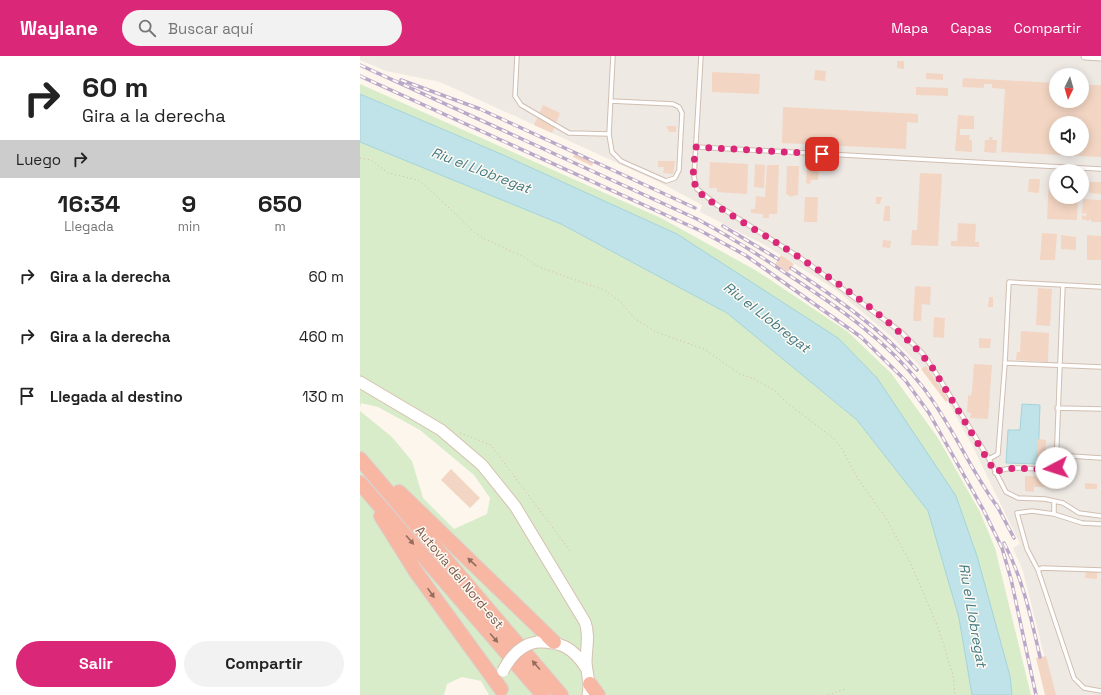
<!DOCTYPE html>
<html lang="es">
<meta charset="utf-8">
<style>
body{margin:0;font-family:"Space Grotesk",sans-serif;background:#f2f2f2;color:#222;height:100vh;display:flex;flex-direction:column;font-size:15px;white-space:nowrap}
*{box-sizing:border-box;margin:0}
p{font-size:13px;color:#767676}
.icon{flex:none;width:22px;height:22px;fill:none;stroke:currentColor;stroke-width:2;stroke-linecap:round;stroke-linejoin:round}
.map{position:relative;flex:1;overflow:hidden}
.side{display:flex;flex-direction:column;background:#fff;width:360px}
.side>*{flex:none}
.hud{background:#fff;color:#222;overflow:hidden}
.needle{width:26px;rotate:185deg}
.buttons{position:absolute;left:689px;top:12px;display:grid;gap:8px}
.buttons a{display:grid;place-items:center;width:40px;height:40px;border-radius:50%;background:#fff;box-shadow:0 2px 10px #0003;font-size:20px}
.pin{position:absolute;display:grid;place-items:center;width:34px;height:34px;color:#fff;margin:-17px;border-radius:8px;box-shadow:0 2px 6px #0006}
.me{position:absolute;width:44px;margin:-22px;rotate:265deg;stroke-linejoin:round;filter:drop-shadow(0 0 3px #0008)}
.turn{display:flex;align-items:center;gap:14px;height:84px;padding:0 16px;font-size:18px}
.turn .icon{width:52px;height:52px;stroke-width:2.5}
.turn b{display:block;font-size:28px;line-height:34px}
.then{display:flex;align-items:center;height:38px;padding:0 16px;background:#0003;gap:8px;font-size:15px}
.eta{display:flex;justify-content:space-evenly;align-items:center;height:68px;text-align:center}
.eta b{font-size:24px;font-weight:700;line-height:28px}
.cta{display:flex;gap:8px;margin-top:auto;padding:8px 16px}
.cta a{flex:1;height:46px;border-radius:24px;background:#db2777;color:#fff;font-size:16px;font-weight:700;line-height:46px;text-align:center}
.cta a+a{background:#f2f2f2;color:#222}
ul{padding:0;list-style:none}
li{display:flex;align-items:center;gap:12px;height:60px;padding:0 16px}
li div{flex:1}
li b{display:block;font-size:15px}
li em{font-style:normal}
header{display:flex;align-items:center;gap:24px;box-sizing:border-box;height:56px;padding:0 20px;background:#db2777;color:#fff}
header strong{font-size:19px}
nav{display:flex;gap:22px;margin-inline-start:auto;font-size:14px}
.search{width:280px;height:36px;background:#f2f2f2;display:flex;align-items:center;gap:10px;box-sizing:border-box;padding:0 14px;border-radius:22px;color:#767676;font-size:15px}
main{display:flex;flex:1;min-height:0}
.map>svg:first-child{display:block}
</style>
<header>
<strong>Waylane</strong>
<div class="search"><svg class="icon" aria-label="search" viewBox="0 0 24 24"><circle cx="10" cy="10" r="6"/><path d="M15 15l6 6"/></svg>Buscar aquí</div>
<nav><a>Mapa</a><a>Capas</a><a>Compartir</a></nav>
</header>
<main>
<section class="side">
<div class="hud">
<div class="turn"><svg class="icon" aria-label="right" viewBox="0 0 24 24"><path d="M7 20v-9h11M14 6l5 5-5 5"/></svg><div><b>60 m</b>Gira a la derecha</div></div>
<div class="then">Luego<svg class="icon" aria-label="right" viewBox="0 0 24 24"><path d="M7 20v-9h11M14 6l5 5-5 5"/></svg></div>
</div>
<div class="eta">
<div><b>16:34</b><p>Llegada</p></div>
<div><b>9</b><p>min</p></div>
<div><b>650</b><p>m</p></div>
</div>
<ul>
<li><svg class="icon" aria-label="right" viewBox="0 0 24 24"><path d="M7 20v-9h11M14 6l5 5-5 5"/></svg><div><b>Gira a la derecha</b></div><em>60 m</em></li>
<li><svg class="icon" aria-label="right" viewBox="0 0 24 24"><path d="M7 20v-9h11M14 6l5 5-5 5"/></svg><div><b>Gira a la derecha</b></div><em>460 m</em></li>
<li><svg class="icon" aria-label="arrive" viewBox="0 0 24 24"><path d="M6 21V4h12l-3 4 3 4H6"/></svg><div><b>Llegada al destino</b></div><em>130 m</em></li>
</ul>
<div class="cta"><a>Salir</a><a>Compartir</a></div>
</section>
<div class="map">
<svg width="741" height="639" viewBox="0 0 741 639">
<rect width="100%" height="100%" fill="#fdf6ec"/>
<path fill="#efe9e4" fill-rule="evenodd" d="M0,0H741V639H694L663,515L653,492L660,488L612,389L581,333L532,281L476,234L405,189L340,156L342,149L301,127L80,26L26,15L0,4ZM696,19H722V45H696ZM696,67H722V93H696ZM696,115H722V141H696Z"/>
<path fill="#d8ecc9" d="M0,28L301,162L397,215L488,276L531,317L578,382L620,456L635,492L671,639H652L650,620L617,500L596,440L317,178L141,98L0,38Z
M0,86L201,168L367,257L497,364L568,455L599,562L612,639H129L121,625L102,621L87,628L84,639H0V355L32,381L52,405L63,442L94,473L127,458L130,442L114,419L60,374L18,351L1,347L0,351Z"/>
<path fill="#bfe3e8" stroke="#a5d3da" d="M0,38L141,98L317,178L478,282L517,322L596,440L617,500L650,620L652,639H612L599,562L568,455L497,364L367,257L201,168L0,86Z
M662,348L680,349L678,408L646,407L648,374H660Z"/>
<path fill="#f3d5c3" fill-rule="evenodd" d="M537,5H544V13L537,12Z
M455,14L466,15L465,25L454,24Z
M352,16L400,18L399,38L352,36Z
M566,17L583,18V24L566,23Z
M603,22L696,27V45H722V29H741V101L641,96L645,33L632,32V28H624V32L602,31ZM696,67H722V93H696Z
M556,31L588,32V40L556,39Z
M183,49L200,57L192,77L174,69Z
M423,51L558,58V67L547,66L546,93L422,87Z
M598,59L614,60V73H600V79H610L609,84H612V96L595,95Z
M306,70H316V76H309Z
M629,81H633L632,84H637L636,97L624,96L625,84H629Z
M215,97L234,105L232,110L213,101Z
M298,105H315L313,118L303,117L304,111H298Z
M350,106L388,108L387,138L357,136V132H349Z
M395,108L405,109L404,132L394,131Z
M407,109H419L417,158H409V162H403V158L391,157V153H395L396,140L405,141Z
M427,110H439L438,139L429,141V139L426,138Z
M447,111H459L458,124H451L450,128L446,127Z
M560,117L582,118L578,190L551,189L552,174H557Z
M669,123H680L679,137L668,136Z
M689,124H696V141H718L717,164L687,163Z
M730,126H741V138L729,137Z
M445,141H458L457,166H444Z
M516,141H522L520,148H516Z
M723,143L741,144V166H732L730,163L728,165L724,163L722,165V159L725,161L727,158L725,157L722,158Z
M525,150H530V165H523Z
M598,167L616,168L615,186H619V191L591,190V185H597Z
M682,177L697,178L695,204H680Z
M701,179L716,181V194L701,193Z
M727,179L741,180V204H727Z
M523,184L531,185L530,192L522,191Z
M421,199L434,208L428,216L415,208Z
M555,230L571,231L570,249L562,248L561,265H553Z
M678,232L692,233L690,270L676,269Z
M629,241H633V251H628Z
M574,261L585,262L584,282L573,281Z
M661,275L689,277L688,306L656,304L657,296H660Z
M619,282L631,283L630,292H619Z
M614,308L632,309L628,363L610,362L611,357L607,356L608,339L611,340L612,335Z
M566,310L584,337L588,344L586,346L561,313Z
M678,383L686,384L685,408H677Z
M91,413L120,442L110,452L81,424Z
M665,420L690,421V431H674V436L665,435Z
M725,427L737,428V433H725Z
M726,516H737V523L725,522Z
M686,600L696,639H685L676,602Z"/>
<g fill="none" stroke-linecap="round" stroke-linejoin="round">
<g stroke="#d1beb0" stroke-width="5.5">
<path id="service" d="M157,0L155,40L161,49L209,77L249,78L252,96L261,105L306,125L315,122L319,114L322,57L319,51L313,48L251,45
M341,0L334,121L337,133L357,149L442,203L541,276L563,298L574,314L629,403L646,436L658,442L685,443L703,447L719,457L741,460
M249,78L253,0
M336,91L741,113
M645,307L741,311
M697,352L741,353
M695,399L741,402
M629,403L638,398L645,307L649,226L741,231
M635,417C653,407 676,416 696,412L703,229
M694,445V458
M741,468L722,467L694,458L672,455L657,457L667,493L678,514L714,622L724,632L741,635
M678,514L682,512L741,514"/>
</g>
<g stroke="#d1beb0" stroke-width="9">
<path id="minor" d="M725,0L741,1"/>
</g>
<g stroke="#d6c0b0" stroke-width="13">
<path id="secondary" d="M0,326L81,374L122,409L155,450L225,566C230,579 226,593 226,607C227,619 231,627 228,639
M177,586C200,585 214,592 226,612"/>
</g>
<g stroke="#dad1cd" stroke-width="16">
<path id="motorway" d="M0,403L201,639
M0,427L183,639
M39,436L194,586
M21,460L56,516L141,633
M230,628L238,639"/>
</g>
<path stroke="#d9b8a5" stroke-width="1" stroke-dasharray="1 3" stroke-linecap="butt" d="M0,102L11,104L28,117L58,124L67,131L113,175L125,183L164,201L179,211L244,234L261,246L274,262L296,276L344,293L380,318L395,323L415,335L426,346L473,382L481,391L496,420L526,462L551,508L579,574L593,619L595,639
M100,377L131,389L210,495
M468,639L486,633"/>
<use href="#service" stroke="#fff" stroke-width="3.5"/>
<use href="#minor" stroke="#fff" stroke-width="7"/>
<use href="#secondary" stroke="#fff" stroke-width="11"/>
<use href="#motorway" stroke="#f7b7a3" stroke-width="14"/>
<g stroke="#b9a8c9" stroke-width="3.5">
<path id="rail" d="M0,9L337,163C369,180 399,199 430,220C478,251 526,284 562,330C592,368 610,414 639,453
M0,20L341,175L385,199L501,281L545,324L569,357L624,455L642,492L651,523L676,639
M41,24L120,53L335,152
M363,170L418,203
M431,212C476,242 521,272 557,314
M636,448L654,482
M644,487C663,523 671,562 680,601"/>
</g>
<use href="#rail" stroke="#fffaf3" stroke-width="2" stroke-dasharray="6" stroke-linecap="butt"/>
<g stroke="#d6c0b0" stroke-width="13" stroke-linecap="butt">
<path id="secondary-bridge" d="M143,615C150,601 160,589 177,586"/>
</g>
<use href="#secondary-bridge" stroke="#fff" stroke-width="11"/>
</g>
<defs><path id="oneway-solid" d="M-6-.8H1V-3.2L6.5 0L1 3.2V.8H-6Z"/></defs>
<g fill="#936e5e">
<use href="#oneway-solid" transform="translate(50 484) rotate(49)"/>
<use href="#oneway-solid" transform="translate(112 506) rotate(-137)"/>
<use href="#oneway-solid" transform="translate(71 537) rotate(55)"/>
<use href="#oneway-solid" transform="translate(134 582) rotate(49)"/>
<use href="#oneway-solid" transform="translate(176 609) rotate(-131)"/>
</g>
<g fill="none" stroke-linecap="round" stroke-linejoin="round">
<path stroke="#db2777" stroke-width="7" stroke-dasharray="0 12.6" d="M462,98L336,91C335,103 330,121 337,133C343,144 403,178 417,187C468,220 538,265 574,314L635,416C654,408 676,416 696,412"/>
</g>
<g text-anchor="middle" stroke-width="3" stroke-linejoin="round" paint-order="stroke">
<g font-size="13" fill="#7a5c4d" stroke="#fffaf3">
<text transform="translate(100 521) rotate(50)" y="5">Autovia del Nord-est</text>
</g>
<g font-size="14" font-style="italic" fill="#437c86" stroke="#fffaf3">
<text transform="translate(121 114) rotate(21)" y="5">Riu el Llobregat</text>
<text transform="translate(407 261) rotate(38)" y="5">Riu el Llobregat</text>
<text transform="translate(613 559) rotate(80)" y="5">Riu el Llobregat</text>
</g>
</g>
</svg>
<div class="buttons">
<a><svg class="needle" viewBox="-14 -14 28 28"><path d="M0-13l5 13h-10z" fill="#e53935"/><path d="M0 13l5-13h-10z" fill="#767676"/></svg></a>
<a><svg class="icon" aria-label="sound" viewBox="0 0 24 24"><path d="M4 9h4l5-4v14l-5-4H4zM17 9q2 3 0 6"/></svg></a>
<a><svg class="icon" aria-label="search" viewBox="0 0 24 24"><circle cx="10" cy="10" r="6"/><path d="M15 15l6 6"/></svg></a>
</div>
<div class="pin" style="left:462px;top:98px;background:#d93025"><svg class="icon" aria-label="arrive" viewBox="0 0 24 24"><path d="M6 21V4h12l-3 4 3 4H6"/></svg></div>
<svg class="me" style="left:696px;top:412px" viewBox="-20 -20 40 40"><circle r="19" fill="#fff"/><path d="M0-13L10 11 0 6-10 11z" fill="#db2777"/></svg>
</div>
</main>
